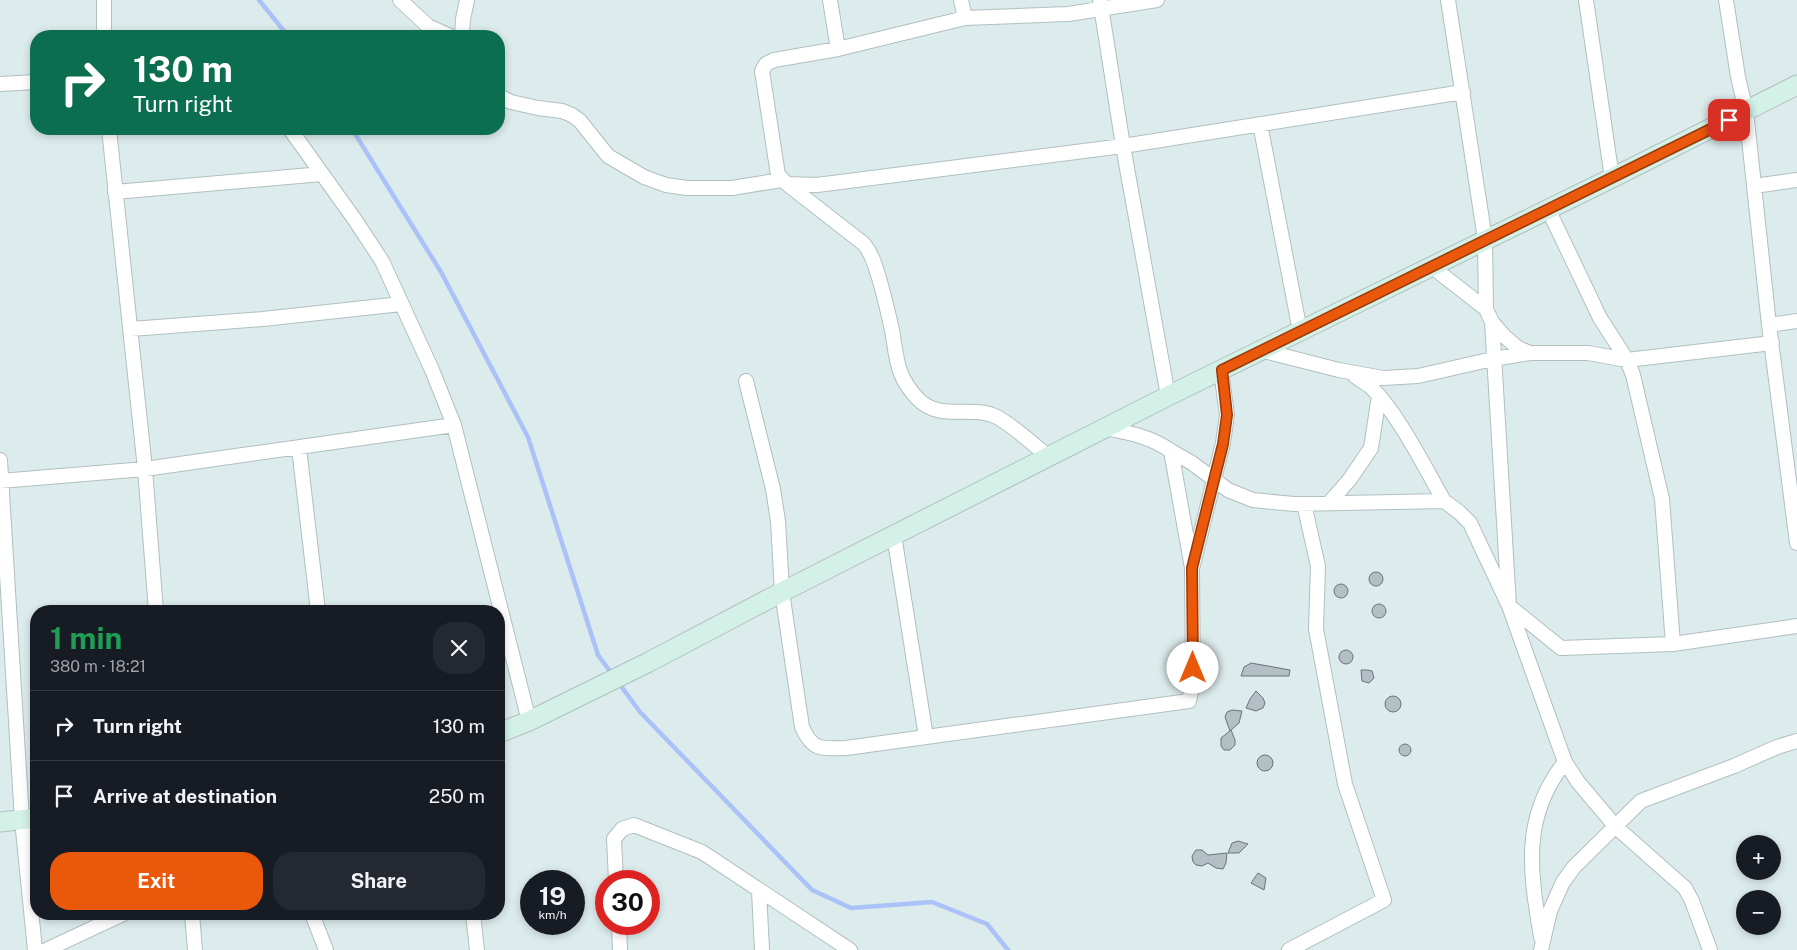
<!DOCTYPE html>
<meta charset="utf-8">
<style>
body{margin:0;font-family:"Public Sans",sans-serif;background:#242831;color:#f1f3f6;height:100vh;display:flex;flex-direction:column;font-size:19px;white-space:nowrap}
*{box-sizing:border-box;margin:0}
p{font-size:16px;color:#9ea1a6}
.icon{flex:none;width:28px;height:28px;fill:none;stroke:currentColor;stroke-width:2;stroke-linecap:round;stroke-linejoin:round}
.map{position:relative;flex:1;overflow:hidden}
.details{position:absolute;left:30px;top:605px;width:475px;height:315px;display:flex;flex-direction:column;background:#171b24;border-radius:20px;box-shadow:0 2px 8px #0003}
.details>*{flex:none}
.hud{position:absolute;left:30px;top:30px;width:475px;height:105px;border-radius:20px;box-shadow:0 2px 8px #0003;background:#0b6e4f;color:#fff;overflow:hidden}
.tools{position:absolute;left:1736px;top:835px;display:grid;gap:10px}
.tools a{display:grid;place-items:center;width:45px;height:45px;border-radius:50%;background:#171b24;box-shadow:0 2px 8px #0003;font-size:25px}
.speed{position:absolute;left:520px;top:870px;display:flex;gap:10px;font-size:25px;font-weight:700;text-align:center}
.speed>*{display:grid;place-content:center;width:65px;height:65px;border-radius:50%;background:#171b24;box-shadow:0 2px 8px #0003;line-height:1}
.speed small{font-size:12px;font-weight:400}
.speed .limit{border:8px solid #d22;background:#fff;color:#111}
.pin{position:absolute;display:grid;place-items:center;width:42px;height:42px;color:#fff;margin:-21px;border-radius:10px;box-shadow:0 2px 8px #0006}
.me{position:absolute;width:55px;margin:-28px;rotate:0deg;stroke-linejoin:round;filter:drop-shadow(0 0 4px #0008)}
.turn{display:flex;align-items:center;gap:18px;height:105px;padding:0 20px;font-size:22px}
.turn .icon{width:65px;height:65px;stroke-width:2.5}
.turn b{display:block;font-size:35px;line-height:42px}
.round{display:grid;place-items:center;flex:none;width:52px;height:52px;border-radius:20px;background:#242831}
.summary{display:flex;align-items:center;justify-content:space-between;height:85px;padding:0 20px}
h1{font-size:30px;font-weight:700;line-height:38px;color:#1e9e55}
.cta{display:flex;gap:10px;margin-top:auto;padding:10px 20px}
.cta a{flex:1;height:58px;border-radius:20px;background:#ea580c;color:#fff;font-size:20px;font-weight:700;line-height:58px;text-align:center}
.cta a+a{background:#242831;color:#f1f3f6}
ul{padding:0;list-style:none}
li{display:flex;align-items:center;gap:15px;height:70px;padding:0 20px;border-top:1px solid #363941}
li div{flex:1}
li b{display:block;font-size:19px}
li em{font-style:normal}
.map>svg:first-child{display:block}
</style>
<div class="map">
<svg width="1797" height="950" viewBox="0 0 1797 950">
<rect width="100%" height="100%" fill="#dcebec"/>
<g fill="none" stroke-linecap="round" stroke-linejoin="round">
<path stroke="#abc2f8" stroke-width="4.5" d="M259,0L288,36
M352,129L441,272L528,437L598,655L612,674
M618,682L640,712L812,890L851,908L932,902L987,924L1008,950"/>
</g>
<path fill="#b3bec5" stroke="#69747a" d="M1369 579a7 7 0 1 1 14 0a7 7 0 1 1-14 0Z
M1334 591a7 7 0 1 1 14 0a7 7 0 1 1-14 0Z
M1372 611a7 7 0 1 1 14 0a7 7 0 1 1-14 0Z
M1339 657a7 7 0 1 1 14 0a7 7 0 1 1-14 0Z
M1251,663L1290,670L1289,676H1241L1244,667Z
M1361,670H1367L1372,671L1374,678L1369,683L1362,681Z
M1256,691L1263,698L1265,703L1263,708L1256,711L1246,708L1250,699Z
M1385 704a8 8 0 1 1 16 0a8 8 0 1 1-16 0Z
M1232,710L1242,711L1239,723L1230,731L1225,717L1227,712Z
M1231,730L1235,740V745L1230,750H1224L1221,746V738Z
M1399 750a6 6 0 1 1 12 0a6 6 0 1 1-12 0Z
M1257 763a8 8 0 1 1 16 0a8 8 0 1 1-16 0Z
M1238,841L1248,844L1239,853H1228L1232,843Z
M1196,850H1202L1208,855L1227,853L1226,863L1223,869L1216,868L1208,863L1202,866L1196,865L1193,862L1192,856Z
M1258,873L1266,878L1264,890L1251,883Z"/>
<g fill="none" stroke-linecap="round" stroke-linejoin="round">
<g stroke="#b1bfc0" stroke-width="16">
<path id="street" d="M400,0L428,26L450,36
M830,0L838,49
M961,0L965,18
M1100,0L1123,146L1168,396
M1157,0L1068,14L965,18L838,49L774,60L766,64L762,71L778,175L787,184L817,185L1123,146L1463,92
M1448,0L1485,239L1486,309
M1586,0L1612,178
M1726,0L1738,77L1746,111L1769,325L1797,543
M104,36V0
M462,36L463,19L467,0
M0,84L36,82
M499,96L511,102L538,108L562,111L572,115L580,121L608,156L644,177L666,185L687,188H732L781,180
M1260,124L1300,331
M109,129L145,469L156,611
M290,129L355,220L382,261L432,370L454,425L529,721
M787,184L864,244C872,254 875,265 879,278C884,295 888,312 892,330C897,359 896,376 918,399C940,422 972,404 997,417C1012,425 1034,445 1048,456
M1754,186L1797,180
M115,192L322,174
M1548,209L1600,318L1627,360L1633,375L1662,499L1673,644
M1431,266L1486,309L1492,322L1509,606L1565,762L1578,782L1616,827L1685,888L1692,901L1710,950
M1492,322L1504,336L1518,348L1530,353H1588L1627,360L1772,343
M1769,325L1797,321
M131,329L263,319L401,304
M1260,350L1339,370L1383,378L1418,376L1493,359L1530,353
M1355,376C1360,380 1366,383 1371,387C1399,415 1424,466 1444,501
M746,381L773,489L778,521L782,592L802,727C813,752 822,748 846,748L1189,701L1193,683L1192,568L1171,451C1150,436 1129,433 1105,428
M299,448L318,611
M1171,451L1192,463L1228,490L1253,500L1294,504L1444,501L1459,512L1470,523L1509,606L1561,648L1673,644L1797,626
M0,460L22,820L35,950
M0,481L145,469L454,425
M1329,503L1350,479L1371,448L1379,396
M894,535L926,737
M1193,565L1223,443L1227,415L1221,370
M616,881L614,839L622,829L634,825L702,852L850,950
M759,891L762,950
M192,914L195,950
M312,914L326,950
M473,914L477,950
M619,924L620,950
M1541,937C1530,872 1521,817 1565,762
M46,950L123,914
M1289,950L1384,900L1345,784L1316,629L1318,566L1304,504
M1541,950L1550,911L1563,882L1574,867L1641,801L1734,766L1777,747L1797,741"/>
</g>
<g stroke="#b1bfc0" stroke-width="21">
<path id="secondary" d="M499,733L529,721L647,663L782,592L1168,396L1612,178L1797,85
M0,822L36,818"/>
</g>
<use href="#street" stroke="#fff" stroke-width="14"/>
<use href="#secondary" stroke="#d3f1e7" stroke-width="19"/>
</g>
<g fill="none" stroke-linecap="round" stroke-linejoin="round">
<g stroke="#983908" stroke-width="12">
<path id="route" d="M1193,668L1192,568L1223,444L1227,415L1222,370L1729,120"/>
</g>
<use href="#route" stroke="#ea580c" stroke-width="9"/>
</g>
</svg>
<div class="tools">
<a>+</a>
<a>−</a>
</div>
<div class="speed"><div>19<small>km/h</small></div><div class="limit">30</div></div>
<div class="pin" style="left:1729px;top:120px;background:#d93025"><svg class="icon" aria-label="arrive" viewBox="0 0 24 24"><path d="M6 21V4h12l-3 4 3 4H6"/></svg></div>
<svg class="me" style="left:1193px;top:668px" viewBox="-20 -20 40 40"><circle r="19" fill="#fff"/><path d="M0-13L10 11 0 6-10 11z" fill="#ea580c"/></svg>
<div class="hud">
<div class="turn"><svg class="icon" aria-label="right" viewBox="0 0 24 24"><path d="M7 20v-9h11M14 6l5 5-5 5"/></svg><div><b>130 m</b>Turn right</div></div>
</div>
<section class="details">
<div class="summary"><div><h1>1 min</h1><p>380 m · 18:21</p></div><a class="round"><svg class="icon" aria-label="close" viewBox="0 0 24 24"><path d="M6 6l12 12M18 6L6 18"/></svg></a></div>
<ul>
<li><svg class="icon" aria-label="right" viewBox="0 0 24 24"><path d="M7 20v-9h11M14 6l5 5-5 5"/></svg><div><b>Turn right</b></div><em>130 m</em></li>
<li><svg class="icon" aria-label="arrive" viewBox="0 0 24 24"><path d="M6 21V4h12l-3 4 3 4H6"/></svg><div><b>Arrive at destination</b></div><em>250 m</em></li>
</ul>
<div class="cta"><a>Exit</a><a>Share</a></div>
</section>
</div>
